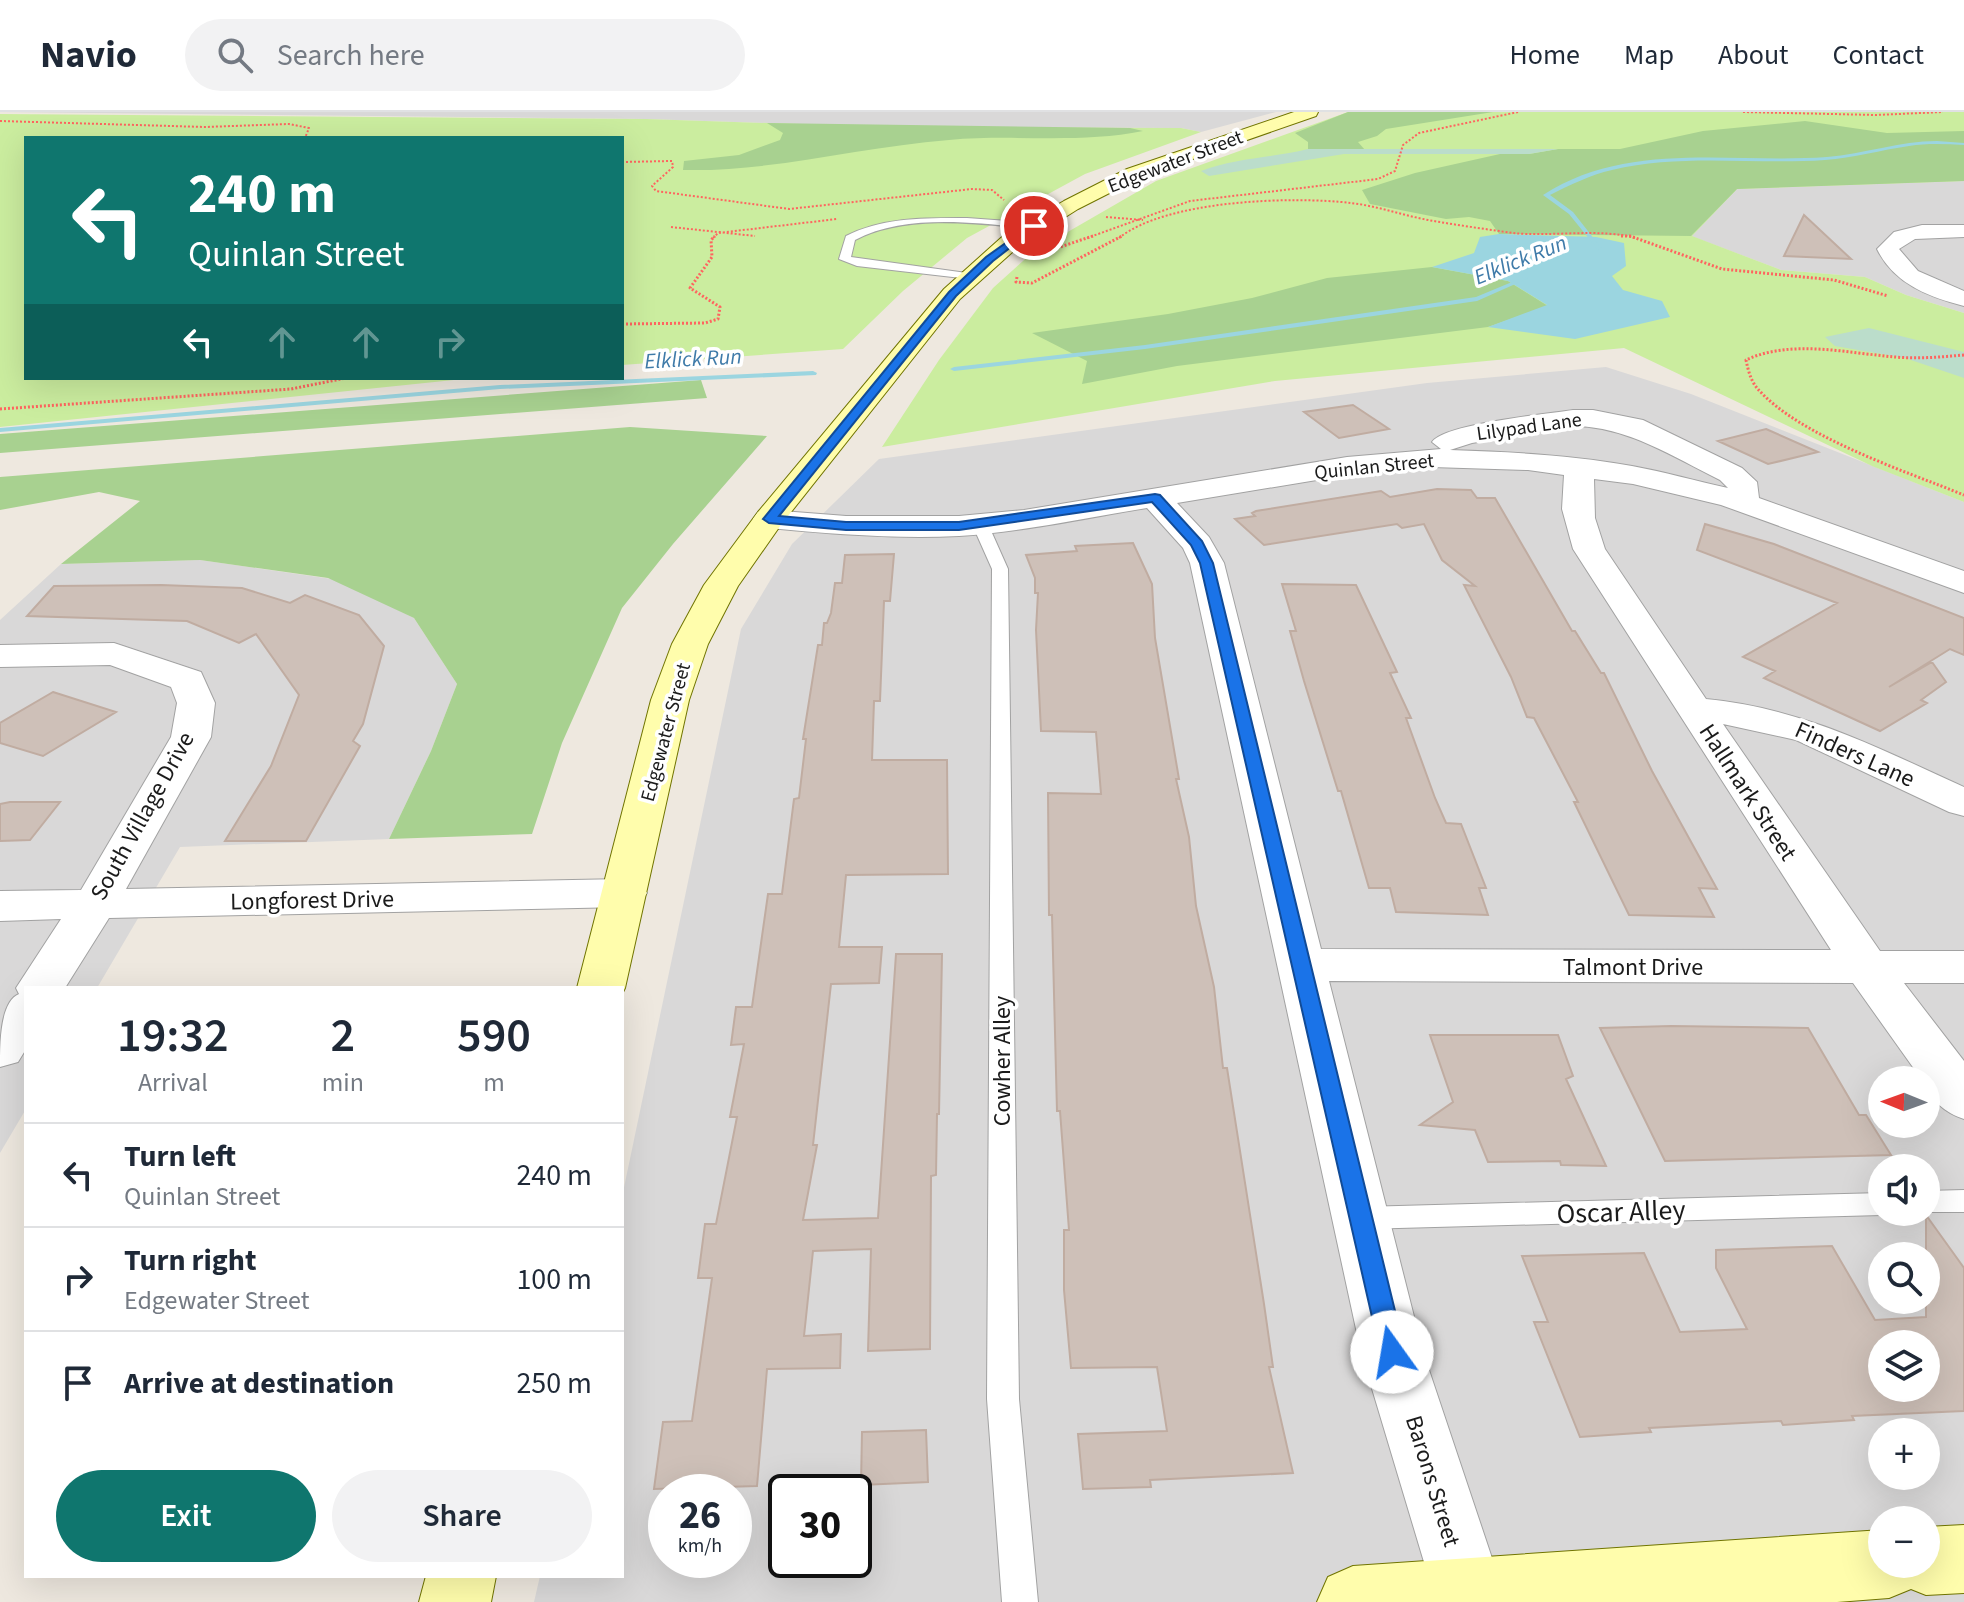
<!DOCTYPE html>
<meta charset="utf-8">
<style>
body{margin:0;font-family:"Source Sans 3",sans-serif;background:#f2f2f3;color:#1f2937;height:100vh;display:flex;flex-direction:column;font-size:30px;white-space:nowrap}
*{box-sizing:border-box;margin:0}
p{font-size:26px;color:#747a83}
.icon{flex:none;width:44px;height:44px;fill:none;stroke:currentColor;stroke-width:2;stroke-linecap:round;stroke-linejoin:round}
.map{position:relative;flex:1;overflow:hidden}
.sheet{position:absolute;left:24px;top:874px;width:600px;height:592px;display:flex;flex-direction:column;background:#fff;border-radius:0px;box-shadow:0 8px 32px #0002}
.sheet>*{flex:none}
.top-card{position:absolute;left:24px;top:24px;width:600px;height:244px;border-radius:0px;box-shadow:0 8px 32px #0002;background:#0f766e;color:#fff;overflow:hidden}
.needle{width:52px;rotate:271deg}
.controls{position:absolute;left:1868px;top:954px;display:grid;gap:16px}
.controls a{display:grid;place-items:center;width:72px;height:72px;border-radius:50%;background:#fff;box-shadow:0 8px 32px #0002;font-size:40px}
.speed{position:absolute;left:648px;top:1362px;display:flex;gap:16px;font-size:40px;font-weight:700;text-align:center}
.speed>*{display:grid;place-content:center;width:104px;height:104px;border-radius:50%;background:#fff;box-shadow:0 8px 32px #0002;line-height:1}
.speed small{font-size:20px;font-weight:400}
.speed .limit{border:4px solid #111;border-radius:12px;background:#fff;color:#111}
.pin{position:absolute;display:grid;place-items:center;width:68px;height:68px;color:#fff;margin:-34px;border:4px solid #fff;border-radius:50%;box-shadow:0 2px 8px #0007}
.me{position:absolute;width:88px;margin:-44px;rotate:347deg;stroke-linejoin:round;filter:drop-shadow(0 0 6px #0008)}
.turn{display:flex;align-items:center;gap:28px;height:168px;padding:0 32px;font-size:36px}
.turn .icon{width:104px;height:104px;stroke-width:2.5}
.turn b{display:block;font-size:56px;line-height:68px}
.lanes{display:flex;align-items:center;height:76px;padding:0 32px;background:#0003;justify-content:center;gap:40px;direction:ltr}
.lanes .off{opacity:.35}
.eta{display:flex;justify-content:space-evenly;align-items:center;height:136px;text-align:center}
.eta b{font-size:48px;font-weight:600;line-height:56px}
.button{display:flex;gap:16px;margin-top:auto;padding:16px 32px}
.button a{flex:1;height:92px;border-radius:48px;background:#0f766e;color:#fff;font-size:32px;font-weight:600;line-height:92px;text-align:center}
.button a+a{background:#f2f2f3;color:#1f2937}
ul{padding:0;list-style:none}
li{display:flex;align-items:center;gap:24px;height:104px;padding:0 32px;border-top:2px solid #e0e1e3}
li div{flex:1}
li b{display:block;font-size:30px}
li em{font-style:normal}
header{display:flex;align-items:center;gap:48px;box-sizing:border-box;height:112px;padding:0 40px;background:#fff;border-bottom:2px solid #e0e1e3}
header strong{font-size:38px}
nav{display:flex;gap:44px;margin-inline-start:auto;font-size:28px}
.search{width:560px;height:72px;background:#f2f2f3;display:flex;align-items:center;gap:20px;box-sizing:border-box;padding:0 28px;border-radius:44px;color:#747a83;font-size:30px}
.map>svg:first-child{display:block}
</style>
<header>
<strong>Navio</strong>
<div class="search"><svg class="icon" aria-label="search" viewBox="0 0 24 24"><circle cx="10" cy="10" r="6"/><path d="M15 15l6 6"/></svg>Search here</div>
<nav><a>Home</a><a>Map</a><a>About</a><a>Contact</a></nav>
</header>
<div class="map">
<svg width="1964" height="1490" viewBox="0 0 1964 1490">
<rect width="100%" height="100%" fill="#eee8df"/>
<path fill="#d9d8d8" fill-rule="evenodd" d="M0,0H1276L1201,20L1181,16L888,15L646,7Z
M1964,69V201L1906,183L1865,165L1781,158L1691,124L1736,77Z
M1606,255L1691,282L1964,390V1490H534L540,1464H622V1085L741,517L792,432L879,347L1427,271ZM1882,968H1926V1012H1882ZM1882,1056H1926V1100H1882ZM1882,1144H1926V1188H1882ZM1882,1232H1926V1276H1882ZM1882,1320H1926V1364H1882ZM666,1380H734V1448H666ZM786,1380H854V1448H786ZM1882,1408H1926V1452H1882Z
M200,448L339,468L414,506L457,572L431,639L389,727L180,735L97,876H26V997L0,1041V508L61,452Z"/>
<path fill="#cbed9f" d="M1348,0H1964V69L1737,77L1692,124L1781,158L1865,165L1906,183L1964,201V390L1872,354L1624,236L1275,269L882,335L939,248L993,176L1033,140L1156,69Z
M0,2L646,7L888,15L1181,16L1201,20L1085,62L967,126L903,179L843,237L622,253V26H26V266H473L0,315Z"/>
<path fill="#a8d190" d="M1348,0H1493L1386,17L1377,24L1358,30L1365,38L1308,37V30L1295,21Z
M1805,9L1887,21L1964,19V69L1737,77L1691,124L1499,122L1490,109L1469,105L1446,107L1370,92L1362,78L1415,61L1500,42H1529L1558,37H1620L1703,19Z
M767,11L1130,16L1143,19C1080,32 1013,22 949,28C859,35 773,60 683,58L684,49L739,43L780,28L783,21Z
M1432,155L1508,169L1548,194L1488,215L1177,254L1082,272L1087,249L1032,221L1168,202L1252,186L1327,166Z
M701,268L707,286L0,341V322Z
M630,315L767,324L673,432L622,496L562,631L532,722L389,727L431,639L457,572L414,506L328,466L200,448L61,452L140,389L99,380L0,398V365Z"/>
<path fill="#bbddcb" d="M1308,37H1558L1529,42H1344L1209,64L1201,59C1235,46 1272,46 1308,37Z
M1869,216L1964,240V266L1905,246L1835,234L1825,225Z"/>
<path fill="#9bd5e0" d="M1499,122L1596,125L1624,131L1626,154L1612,164L1623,178L1662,189L1670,205L1575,227L1488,215L1547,193L1508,169L1432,155L1474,141L1480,125Z"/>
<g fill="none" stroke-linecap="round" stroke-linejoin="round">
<path fill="#9bd5e0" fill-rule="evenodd" d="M1937,29L1964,31V33C1946,32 1927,31 1909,34C1881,38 1853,46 1825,48C1754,53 1682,41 1612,58C1590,63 1570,73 1550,83L1573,100L1602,137L1599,139L1569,102L1543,83C1628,28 1733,52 1827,45C1864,42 1900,29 1937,29Z
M1524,165L1529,166L1477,189L1145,237L954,259L950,257L954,255L1145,233L1476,185Z
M813,259L817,261L816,263L500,277L0,320V316L500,273Z"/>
</g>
<path fill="#cec0b8" stroke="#c0aca1" stroke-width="2" fill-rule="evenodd" d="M1804,103L1851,147L1784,144Z
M1353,293L1389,317L1339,326L1304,300Z
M1766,317L1818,340L1768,352L1718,329Z
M1437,377L1471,378L1477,386H1495L1572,519H1575L1601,561H1604L1652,659L1717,777L1699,776L1714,805L1629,803L1574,690H1578L1534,606L1527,605L1511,565L1464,473L1475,474L1442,448L1424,412L1402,416L1397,412L1264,433L1235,407L1255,404L1252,401L1256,399L1381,379L1390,385Z
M1705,412L1774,432L1964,506V543L1950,537L1889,575L1932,550L1946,570L1921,588L1927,591L1880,619L1764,566L1775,559L1743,545L1837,491L1697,438Z
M1133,431L1152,472L1155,526L1179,667H1176L1189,725L1196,794L1214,875L1223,956H1227L1264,1192L1273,1255H1269L1293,1361L1150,1368L1151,1375L1083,1377L1078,1322L1167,1319L1157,1255L1071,1256L1064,1178V1118H1069L1060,999H1057L1052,803H1049L1048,681L1101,682L1096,620L1041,619L1036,518L1038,481H1035V466L1026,443L1077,439L1075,434Z
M894,442L890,489H884L880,589H874L872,648H947L948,762L846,763L839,835H882L879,871L831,872L813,1033H817L803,1108L878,1106L896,842H942L939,1002H937L936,1063L931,1064L930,1237L868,1239L871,1137L813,1139L804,1224L841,1222L840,1256L767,1257L757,1374L654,1377L663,1310L692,1309L712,1166H698L705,1112H716L737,1005H730L744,932L731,933L736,895H752L768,782H782L794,687L799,686L806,627H803L818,533H822L824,511H827L831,501L835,471H842L845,443Z
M1282,472L1356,473L1397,560L1390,561L1411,606H1406L1435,686L1446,711L1461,712L1486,776H1479L1488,803L1396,800L1390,776H1369L1341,679H1338L1304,569L1290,519H1296Z
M161,473L242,476L290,491L305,483L359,503L384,534L363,612L353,629L360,634L306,729H225L271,654L299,583L256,522L239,531L187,509L27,504L54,474Z
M53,580L116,600L43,644L0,631V611Z
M10,690H60L30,728L0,729V692Z
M1671,914L1808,916L1859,1003H1866L1891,1043L1665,1049L1600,916Z
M1430,923H1558L1573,964L1566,967L1606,1054L1561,1053L1560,1049L1488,1050L1475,1018L1420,1013L1453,990Z
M1926,1103L1964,1156V1299L1852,1304L1854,1308L1783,1313L1781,1309L1649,1316L1651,1320L1580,1325L1534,1210H1548L1522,1144L1644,1141L1680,1220L1747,1217L1716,1156V1138L1832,1134L1875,1208L1926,1205ZM1882,1232H1926V1276H1882Z
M926,1318L928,1370L861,1373L862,1320Z"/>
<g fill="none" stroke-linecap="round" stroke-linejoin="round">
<g stroke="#a2a2a2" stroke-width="2">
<path id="lane" d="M967,106L1034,111L1039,114L1034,117C979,111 906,101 855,128L851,145L974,162L976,164L970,167L857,154L839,147L846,124C883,105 926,106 967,106Z
M980,407L988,412L1008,457L1019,1287L1038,1490H1002L987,1287L992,457L972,412Z
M1964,1078V1100H1922H1926V1079Z
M1882,1081V1100H1892L1882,1103L1362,1117L1352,1114L1348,1106L1352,1098L1362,1095Z"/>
</g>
<g stroke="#a2a2a2" stroke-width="2">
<path id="street" d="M1922,113H1964V125L1915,127L1899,137L1918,159L1964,179V194C1929,185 1894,172 1877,137L1894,120Z
M1573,298H1593L1643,308L1742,356L1757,370L1759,386L1964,459V481L1721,393L1633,372L1594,367L1595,406L1605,437L1706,587C1802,596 1878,636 1964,675V704L1949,700L1796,628L1723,612L1880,839H1964V871H1904L1964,949V1007C1946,1001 1928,988 1926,968H1922L1853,871L1329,869L1423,1240L1504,1482L1500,1490H1436L1361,1240L1190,451L1183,436L1147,396C1085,406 1022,420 959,424C896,427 832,422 769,416L758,414L753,407L758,400L769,398L846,404H959L1024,398L1347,345L1441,337L1432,330C1444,312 1547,302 1573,298ZM1573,314C1627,314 1673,345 1720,368L1728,376C1696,369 1665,360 1632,354C1572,343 1511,340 1450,338L1472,331ZM1432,355L1528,358L1564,363L1562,397L1573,437L1831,838L1321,837L1224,451L1209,425L1177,391L1347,363Z
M114,531L201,560L215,591L211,625L126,777L624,767L640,771L647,781L640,791L624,795L109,806L65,876H26V937L18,950L0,955C0,931 0,890 19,882L16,876L61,807L0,809V779L81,778L171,625L177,591L171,575L110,553L0,555V533Z"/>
</g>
<g stroke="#707400" stroke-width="2">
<path id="secondary" d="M1294,0H1318L1316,4L1141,65L1078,97L1018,135L960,187L780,414L738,474L708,532L689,588L625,876L622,882V876H577L651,588L672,532L704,473L758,400L944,177L1002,125L1064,89L1127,57Z
M1964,1413V1481L1926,1483L1911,1477L1889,1486L1837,1490H1317L1328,1465L1353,1454L1882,1418V1452H1926V1415Z
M426,1464H496L491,1490H419Z"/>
</g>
<path stroke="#ff645f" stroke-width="2" stroke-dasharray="2 2" stroke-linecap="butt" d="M1743,0L1876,3L1943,0
M0,9L205,15L289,12L309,16L305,26
M622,50L672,49L673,55L652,74L656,79L789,97L972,77L992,78L1004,88
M1106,105L1143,108
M671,115L755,124
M713,126L718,121L837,107
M1087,126L1190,89L1378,67L1395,59L1403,33L1419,21L1518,0
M1119,126C1166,88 1292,84 1351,91C1377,94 1402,103 1428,108C1456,113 1485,117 1513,121C1549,125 1602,116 1635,126"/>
<path stroke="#ff645f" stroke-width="3" stroke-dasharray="2 2" stroke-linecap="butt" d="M1621,124H1630L1722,157L1834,168L1888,184
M1057,136L1093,124
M1017,165L1016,170L1032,171L1122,124
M622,212L705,211L718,207L720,195L690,176L712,145L711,128L715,124
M1964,243C1941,245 1918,247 1895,245C1847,241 1791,227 1746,248C1748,258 1751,269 1757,276C1798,324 1905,359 1964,383
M0,297L291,277L346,266"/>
<use href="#lane" fill="#fff" fill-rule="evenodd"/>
<use href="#street" fill="#fff" fill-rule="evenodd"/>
<use href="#secondary" fill="#fffdac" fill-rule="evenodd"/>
</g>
<path fill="#1a73e8" stroke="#114b97" stroke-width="2" d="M1031,113L1038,114L993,149L956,184L779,404L846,410H959L1155,382L1160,383L1202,429L1213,451L1405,1240L1401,1248L1392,1252L1383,1248L1380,1240L1200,451L1191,433L1152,390L959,418H846L769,411L763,407L949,180L986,145Z"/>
<g text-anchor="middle" stroke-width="7" stroke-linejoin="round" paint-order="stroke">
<g font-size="20" fill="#1b1b1b" stroke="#fff">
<text transform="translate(1175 49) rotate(-21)" y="7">Edgewater Street</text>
<text transform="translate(1529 314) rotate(-8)" y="7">Lilypad Lane</text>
<text transform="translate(1374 354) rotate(-6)" y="7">Quinlan Street</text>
<text transform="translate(665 620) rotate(-75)" y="7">Edgewater Street</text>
</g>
<g font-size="22" font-style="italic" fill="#3f7ba9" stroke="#fff">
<text transform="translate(1520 147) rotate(-22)" y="8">Elklick Run</text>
<text transform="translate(693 246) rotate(-3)" y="8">Elklick Run</text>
</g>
<g font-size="24" fill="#1b1b1b" stroke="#fff">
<text transform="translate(1855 642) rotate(24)" y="8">Finders Lane</text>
<text transform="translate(1748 680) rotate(57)" y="8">Hallmark Street</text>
<text transform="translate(142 704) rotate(-61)" y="8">South Village Drive</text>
<text transform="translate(312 788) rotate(-1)" y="8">Longforest Drive</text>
<text x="1633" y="863">Talmont Drive</text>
<text transform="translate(1002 949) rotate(-90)" y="8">Cowher Alley</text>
<text transform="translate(1433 1369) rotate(73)" y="8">Barons Street</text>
</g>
<g font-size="28" fill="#1b1b1b" stroke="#fff">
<text transform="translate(1621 1099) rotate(-2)" y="10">Oscar Alley</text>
</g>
</g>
</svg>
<div class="controls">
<a><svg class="needle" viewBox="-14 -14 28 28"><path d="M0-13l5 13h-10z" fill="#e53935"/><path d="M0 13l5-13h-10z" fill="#747a83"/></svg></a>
<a><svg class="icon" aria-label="sound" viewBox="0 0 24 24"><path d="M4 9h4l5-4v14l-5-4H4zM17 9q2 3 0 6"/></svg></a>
<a><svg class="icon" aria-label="search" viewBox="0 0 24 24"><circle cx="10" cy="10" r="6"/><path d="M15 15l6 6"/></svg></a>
<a><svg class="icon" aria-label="layers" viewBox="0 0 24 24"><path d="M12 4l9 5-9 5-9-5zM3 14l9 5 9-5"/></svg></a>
<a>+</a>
<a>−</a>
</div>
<div class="speed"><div>26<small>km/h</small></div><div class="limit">30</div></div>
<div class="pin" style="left:1034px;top:114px;background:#d93025"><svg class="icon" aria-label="arrive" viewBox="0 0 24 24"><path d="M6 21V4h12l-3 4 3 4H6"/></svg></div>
<svg class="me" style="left:1392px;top:1240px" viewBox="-20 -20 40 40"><circle r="19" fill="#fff"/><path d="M0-13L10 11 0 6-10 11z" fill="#1a73e8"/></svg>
<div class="top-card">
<div class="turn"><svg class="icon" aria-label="left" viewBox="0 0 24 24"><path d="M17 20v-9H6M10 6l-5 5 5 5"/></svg><div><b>240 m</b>Quinlan Street</div></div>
<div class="lanes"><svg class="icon" aria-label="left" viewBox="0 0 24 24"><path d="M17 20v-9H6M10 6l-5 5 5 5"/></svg><svg class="icon off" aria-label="ahead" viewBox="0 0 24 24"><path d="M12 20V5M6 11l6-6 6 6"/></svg><svg class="icon off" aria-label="ahead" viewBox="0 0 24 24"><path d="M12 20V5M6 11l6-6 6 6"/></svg><svg class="icon off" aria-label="right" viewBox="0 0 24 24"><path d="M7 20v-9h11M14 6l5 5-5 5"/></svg></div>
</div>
<section class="sheet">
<div class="eta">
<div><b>19:32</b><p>Arrival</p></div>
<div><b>2</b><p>min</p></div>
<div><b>590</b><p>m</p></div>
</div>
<ul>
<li><svg class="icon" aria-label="left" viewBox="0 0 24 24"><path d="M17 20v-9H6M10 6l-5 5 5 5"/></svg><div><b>Turn left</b><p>Quinlan Street</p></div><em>240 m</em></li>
<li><svg class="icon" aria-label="right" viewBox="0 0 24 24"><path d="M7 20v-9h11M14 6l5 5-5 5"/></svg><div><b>Turn right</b><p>Edgewater Street</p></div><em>100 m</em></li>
<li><svg class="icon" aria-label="arrive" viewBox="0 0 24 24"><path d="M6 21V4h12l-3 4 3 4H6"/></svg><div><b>Arrive at destination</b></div><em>250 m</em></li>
</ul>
<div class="button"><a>Exit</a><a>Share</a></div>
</section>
</div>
